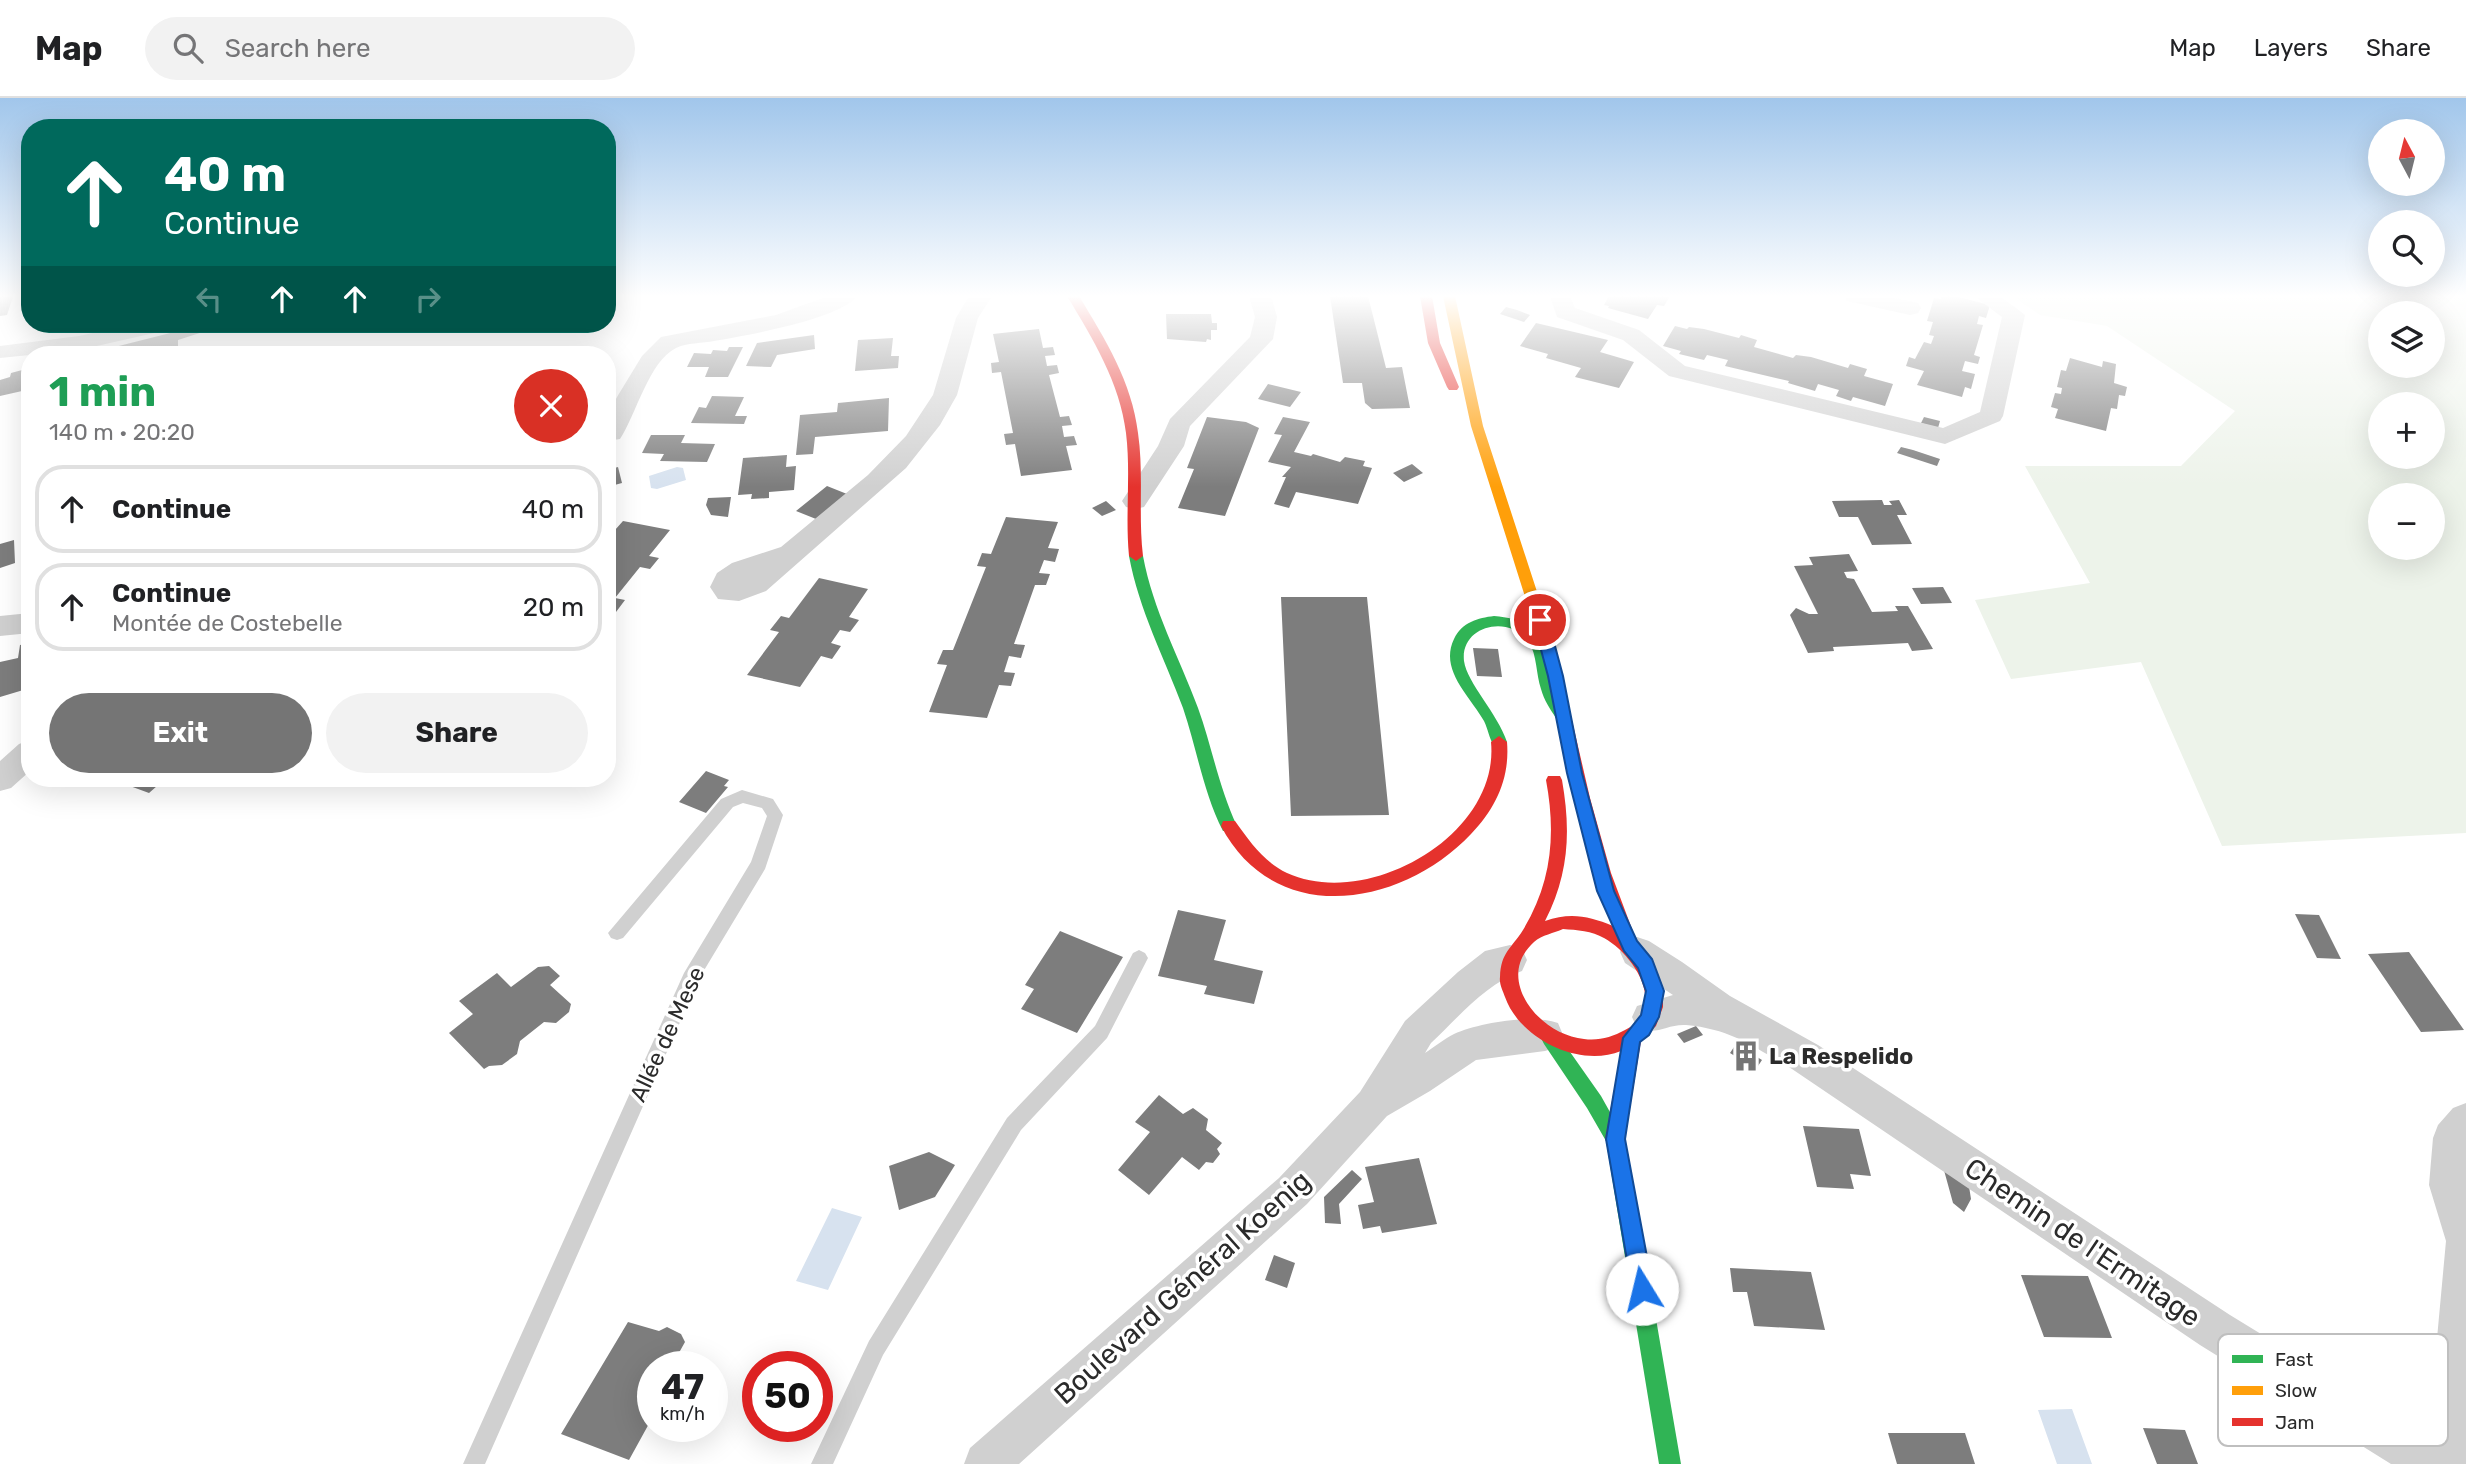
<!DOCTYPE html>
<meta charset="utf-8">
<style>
body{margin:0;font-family:Rubik,sans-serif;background:#f2f2f2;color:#202124;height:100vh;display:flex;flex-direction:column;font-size:26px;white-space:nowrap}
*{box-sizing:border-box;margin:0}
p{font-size:23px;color:#757577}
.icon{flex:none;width:38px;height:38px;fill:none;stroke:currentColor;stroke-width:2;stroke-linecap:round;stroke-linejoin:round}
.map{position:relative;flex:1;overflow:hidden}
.sheet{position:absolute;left:21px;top:248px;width:595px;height:441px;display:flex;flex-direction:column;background:#fff;border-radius:28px;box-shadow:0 7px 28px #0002}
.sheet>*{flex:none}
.hud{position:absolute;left:21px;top:21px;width:595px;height:214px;border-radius:28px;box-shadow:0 7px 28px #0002;background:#00695c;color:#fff;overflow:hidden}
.needle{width:46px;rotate:353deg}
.controls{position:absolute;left:2368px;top:21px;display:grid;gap:14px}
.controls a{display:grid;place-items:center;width:77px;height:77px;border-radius:50%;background:#fff;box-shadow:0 7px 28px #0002;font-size:35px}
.speed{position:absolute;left:637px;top:1253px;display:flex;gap:14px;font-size:35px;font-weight:700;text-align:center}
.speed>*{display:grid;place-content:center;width:91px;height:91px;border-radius:50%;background:#fff;box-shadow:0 7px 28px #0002;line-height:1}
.speed small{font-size:18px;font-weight:400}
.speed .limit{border:10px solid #d22;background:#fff;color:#111}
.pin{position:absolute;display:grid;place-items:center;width:60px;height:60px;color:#fff;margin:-30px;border:4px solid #fff;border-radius:50%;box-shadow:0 2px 7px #0007}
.me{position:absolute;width:77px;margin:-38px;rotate:351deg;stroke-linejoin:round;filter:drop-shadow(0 0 5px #0008)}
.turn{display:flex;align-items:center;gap:24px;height:147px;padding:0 28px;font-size:32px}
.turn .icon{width:91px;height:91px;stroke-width:2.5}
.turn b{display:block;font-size:49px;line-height:60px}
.lanes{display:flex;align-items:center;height:66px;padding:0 28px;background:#0003;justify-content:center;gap:35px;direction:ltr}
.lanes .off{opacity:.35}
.round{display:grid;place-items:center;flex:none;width:74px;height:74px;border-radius:37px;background:#f2f2f2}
.head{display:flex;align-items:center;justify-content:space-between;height:119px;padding:0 28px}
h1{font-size:42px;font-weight:700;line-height:52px;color:#1e9e55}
.primary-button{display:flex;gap:14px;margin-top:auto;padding:14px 28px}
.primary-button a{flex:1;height:80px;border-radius:42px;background:#757575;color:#fff;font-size:28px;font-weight:700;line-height:80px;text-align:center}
.primary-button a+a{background:#f2f2f2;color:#202124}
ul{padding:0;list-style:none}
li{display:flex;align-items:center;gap:21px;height:88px;margin:0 14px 10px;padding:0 14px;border:4px solid #e0e0e0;border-radius:28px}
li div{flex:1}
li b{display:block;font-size:26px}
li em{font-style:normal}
header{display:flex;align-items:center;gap:42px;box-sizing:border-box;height:98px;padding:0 35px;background:#fff;border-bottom:2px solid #e0e0e0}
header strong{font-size:33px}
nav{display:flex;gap:38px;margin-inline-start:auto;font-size:24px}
.search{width:490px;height:63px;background:#f2f2f2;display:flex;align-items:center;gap:18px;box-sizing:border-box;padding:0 24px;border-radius:38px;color:#757577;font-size:26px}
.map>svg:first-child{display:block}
</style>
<header>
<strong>Map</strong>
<div class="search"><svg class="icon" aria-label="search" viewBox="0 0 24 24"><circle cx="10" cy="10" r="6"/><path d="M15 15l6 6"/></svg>Search here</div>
<nav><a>Map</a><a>Layers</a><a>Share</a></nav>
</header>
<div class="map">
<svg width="2466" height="1366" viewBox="0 0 2466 1366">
<rect width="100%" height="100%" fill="#fff"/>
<path fill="#edf3ea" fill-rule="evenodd" d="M2012,198H2466V735L2222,748L2141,564L2011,581L1975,502L2090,485L2025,368H2181L2235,313L2107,228L2040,217ZM2432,215V268H2380V215ZM2380,306H2432V359H2380ZM2380,397H2432V450H2380Z"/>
<path fill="#d7e2ef" d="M677,369L683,370L686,382L657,391L651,390L649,378Z
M832,1110L862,1119L828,1192L796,1183Z
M2072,1311L2092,1366H2057L2038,1312Z"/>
<path fill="#7d7d7d" d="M0,198H13L7,217L0,218Z
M1330,198H1368L1386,270L1402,269L1410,310L1372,311L1365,305L1362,285H1343Z
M1609,198H1670L1664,208L1657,207L1648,221L1608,210L1609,208L1604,207Z
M1942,198H1954L1990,207L1986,220L1979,218L1977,226L1983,227L1974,257L1980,259L1978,266L1965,263L1962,273L1975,276L1971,291L1965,289L1962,299L1917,287L1924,273L1906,268L1909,259L1915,261L1924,244L1931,246L1934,238L1929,237L1933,224L1927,223L1934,200L1941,201Z
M1506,209L1517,212L1530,217L1524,224L1500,216Z
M1166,216H1211L1212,225H1217V232H1211V242L1207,241L1206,244L1167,241Z
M1536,225L1608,242L1600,254L1634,264L1619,290L1575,279L1581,270L1546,260L1548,256L1520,248Z
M206,226L212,231L178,242V248L163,252V254L156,257H95V254Z
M1675,228L1687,231L1689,229L1704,231L1739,240L1741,237L1757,242L1754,249L1793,260L1796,257L1811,259L1848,270L1850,266L1867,271L1864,278L1893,286L1885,308L1853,299L1851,303L1836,298L1839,292L1818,286L1815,293L1788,285L1789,283L1725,268L1728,262L1707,257L1704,262L1679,256L1681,253L1663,248Z
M1039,231L1043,250L1053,249L1055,257L1045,258L1047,268L1057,267L1059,275L1049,277L1060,319L1069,318L1072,327L1062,328L1064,339L1074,338L1077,347L1066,348L1072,372L1021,378L1015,346L1006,347L1004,336L1013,335L1001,274L992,275L991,265L999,264L993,236Z
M814,237L815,251L777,257L771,269L746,268L757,245Z
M893,240L891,258H899L898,270L855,273L858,242Z
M729,249H743L728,279H705L709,269H687L694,255L711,256L713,252L727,253Z
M2070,260L2102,269L2103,263L2116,266L2114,285L2127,289L2125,298L2119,297L2117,311L2111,310L2106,333L2055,320L2058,311L2051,309L2055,295L2061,296L2062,290L2057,289L2061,272L2066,273Z
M26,271L22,293L0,298V282L10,279L11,275Z
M1268,286L1301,294L1290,309L1258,301Z
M712,298L744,299L735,318H747L744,326L691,325L699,309L706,310Z
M889,300L888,333L815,339L813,356L796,357L800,317L837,314L838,305Z
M1207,319L1246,324L1259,330L1225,418L1178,410L1194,371L1187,370Z
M1283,319L1310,324L1294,354L1311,358L1313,356L1340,364L1345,359L1365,363L1363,368L1372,370L1358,406L1296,394L1289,410L1274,406L1286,379H1282L1291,369L1268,364L1282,337L1274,336Z
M1924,319L1940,323L1938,330L1921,325Z
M651,337H685L681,345L715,346L707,364L660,363L664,356L642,355Z
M1901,349L1913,352L1940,361L1937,368L1897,355Z
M787,357L786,369L796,368L794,392L769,394V400L751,401L752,396L738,397L743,360Z
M1412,366L1423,375L1404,384L1393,375Z
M618,369L622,385L607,389V372Z
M827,388L847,396L816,421L796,413Z
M731,399L728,419L711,417L706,407L708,400Z
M1882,402L1884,407H1892L1889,403L1899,402L1907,417H1897L1912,446L1872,447L1858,419H1839L1832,403Z
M1106,403L1116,412L1102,418L1092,410Z
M1006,419L1058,424L1048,450L1059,451L1055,464L1044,462L1039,475L1050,476L1046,487H1035L1014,546L1025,547L1021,560L1009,558L1004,574L1015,575L1011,588L999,587L987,620L929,614L947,567L937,566L943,552H953L986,469L977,468L982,455L991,456Z
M623,423L670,432L649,458L659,460L650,471L640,469L615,500L625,502L616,514L607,512V441Z
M14,442L15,465L0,470V446Z
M1849,456L1858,473L1844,474L1847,480L1854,481L1872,514L1898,513L1895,508H1908L1933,551L1912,553L1908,545L1833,549L1834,553L1808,555L1790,517L1796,510L1809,516H1818L1794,468L1813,467L1809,459Z
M819,480L868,491L849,519L859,522L850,534L840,532L831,545L841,548L832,561L821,558L800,589L747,577L779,534L770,532L781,518L789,520Z
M1943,489L1952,505L1921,506L1912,490Z
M1281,499H1367L1389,717L1291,718Z
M30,545V590L0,599V564L18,560L20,547Z
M1473,550L1498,551L1502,579L1477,578Z
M706,673L729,682L724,688L728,689L706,715L679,704Z
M123,681H165L149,695L119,684Z
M1178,812L1226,822L1214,862L1263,873L1254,906L1204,896L1207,888L1158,878Z
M2295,816L2319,817L2341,861L2317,860Z
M1060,833L1123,859L1077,935L1021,911L1034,891L1025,887Z
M2409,854L2464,932L2421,934L2368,856Z
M549,868L560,878L550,887L571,906L569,914L556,925L544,924L520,943L517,956L502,967L489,968L484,971L449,935L473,916L459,903L497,875L511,889L538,869Z
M1696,928L1703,937L1684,945L1677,936Z
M1736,946L1762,962L1756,971L1730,955Z
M1159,997L1183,1016L1193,1010L1208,1021L1206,1032L1222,1045L1217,1051L1220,1056L1213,1065L1206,1064L1199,1072L1182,1059L1149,1097L1118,1072L1150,1034L1135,1024Z
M1803,1028L1859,1031L1871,1078L1850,1076L1854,1091L1817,1089Z
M929,1054L955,1067L935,1099L899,1112L889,1068Z
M1419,1060L1437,1126L1382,1135L1380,1128L1363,1131L1358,1107L1374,1104L1365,1069Z
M1942,1065L1968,1082L1971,1101L1964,1114L1953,1105Z
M1352,1072L1362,1081L1339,1106L1341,1126L1325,1125L1324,1099Z
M1274,1157L1295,1165L1287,1190L1265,1182Z
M1730,1170L1811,1174L1825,1232L1754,1228L1747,1194H1733Z
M2021,1177L2088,1178L2112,1240L2044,1239Z
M628,1224L659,1233L667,1229L681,1236L685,1244L671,1269H653V1301L643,1317L651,1322L629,1362L561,1336Z
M2143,1330L2185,1332L2198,1366H2157Z
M1888,1335H1965L1975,1366H1897Z"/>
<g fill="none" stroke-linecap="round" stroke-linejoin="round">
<path fill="#d0d0d0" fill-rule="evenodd" d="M742,692L773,701L783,717L765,771L700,879L485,1366H463L684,875L751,764L767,718L762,710L743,705L733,709L623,840L617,842L611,840L608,835L721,701Z
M1139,852L1145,855L1148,860L1107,940L1021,1032L883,1257L833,1366H811L869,1243L1007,1020L1095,928L1133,855Z"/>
<path fill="#d0d0d0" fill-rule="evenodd" d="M828,198H857C841,221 743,238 714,243C703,245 686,245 676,250C649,263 636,317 620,341L607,343V319L617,299L642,258L661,239L776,217Z
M969,198H992L978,220L957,297L940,327L906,370L766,493L739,503L718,501L710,489L717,475L732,465L781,449L868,377L906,338L933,297L956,220Z
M1249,198H1271L1277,219L1273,241L1190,328L1184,348L1144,409L1135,411L1126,409L1122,403L1158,348L1170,321L1250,239L1255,219Z
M1550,198H1570L1575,210L1639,232L1685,268L1943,330L1980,314L2002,219L1974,198H2000L2025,217L2003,318L2000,323L1945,346L1669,278L1623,242L1557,219Z
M1844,198H1886L1918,205L1921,210L1918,215L1910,217L1847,203Z
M134,226H175L172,231L79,252L0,260V248L79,238Z
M30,515V535L0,538V518Z
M30,642V673L11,690L0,693V663L19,646Z
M1637,839L1649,843L1682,864L1730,898L1818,947L2230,1217L2428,1338L2446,1143L2429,1087L2433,1040L2438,1027L2453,1010L2466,1005V1366H2391L2200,1247L1792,971C1754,949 1731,931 1686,927C1666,926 1658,938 1637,930L1632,919L1637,908L1673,897L1625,865L1620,854L1625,843Z
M1510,847L1522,851L1527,862L1522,873C1485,886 1459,919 1431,945L1425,955C1434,949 1444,941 1454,936C1479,925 1531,916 1558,925L1563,937L1558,949L1545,953L1476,962L1430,993L1387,1018L1307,1106L1019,1366H964L970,1350L1279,1080L1360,994L1405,923L1458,874L1485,853Z"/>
<path fill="#30b455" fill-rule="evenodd" d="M1136,453L1143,458C1153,512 1179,559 1198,610C1212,649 1219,690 1237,728L1235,733H1223C1203,694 1197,651 1183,610C1164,559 1139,512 1129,458Z
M1494,518C1547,522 1543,550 1555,591C1558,600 1564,608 1569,616L1566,620H1556C1550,611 1544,602 1541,591C1536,576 1537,557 1529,544C1510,516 1460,527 1464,563C1467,585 1498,616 1507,644L1499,650L1494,648C1489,640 1488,631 1484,623C1470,598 1439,572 1454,541C1462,524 1478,520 1494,518Z
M1550,932L1556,934L1601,998L1625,1041L1681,1366H1659L1606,1043L1587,1010L1544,946L1541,940L1544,934Z"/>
<path fill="#ff9f0a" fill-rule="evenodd" d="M1443,198H1455L1483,328L1555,549L1553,553H1543L1541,549L1471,328Z"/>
<path fill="#e5322d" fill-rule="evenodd" d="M1067,198H1079C1105,241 1132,284 1138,335C1144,376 1138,417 1143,458L1136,463L1129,458C1125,417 1131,376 1126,335C1120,285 1093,241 1067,198Z
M1420,198H1432L1440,245L1459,289L1457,292H1449L1447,289L1428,245Z
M1548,544L1555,549L1590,700L1611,775L1638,847L1650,862L1663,895V909L1656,928L1641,943L1625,1041L1622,1047L1615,1050L1608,1047L1605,1041L1621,953C1579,970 1520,941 1505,899C1503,893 1499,886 1500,879C1501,854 1511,851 1523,832C1552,784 1556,736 1546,682L1548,678H1560L1562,682C1571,733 1569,776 1545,823C1570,814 1589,818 1613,828C1577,739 1562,642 1541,549ZM1563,831C1577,832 1592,833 1604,840C1635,857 1668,911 1625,932C1612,939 1599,943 1584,941C1540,937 1493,881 1534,844C1542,837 1554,835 1563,831Z
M1499,638L1507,644C1510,680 1496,710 1471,736C1402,809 1275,831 1221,728L1223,723H1235C1250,744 1264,764 1287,775C1368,812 1500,737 1491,644Z"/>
</g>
<linearGradient id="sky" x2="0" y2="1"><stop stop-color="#a1c6eb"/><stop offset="0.51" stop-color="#fff"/><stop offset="1" stop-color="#fff" stop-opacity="0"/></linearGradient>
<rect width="2466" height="389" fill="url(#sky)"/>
<path fill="#1a73e8" stroke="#114b97" stroke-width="2" d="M1540,517L1548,522L1563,578L1582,675L1614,793L1637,843L1652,861L1664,893L1659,919L1649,937L1640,944L1625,1041L1653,1191L1650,1199L1642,1202L1635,1199L1632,1191L1606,1041L1623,940L1641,917L1646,893L1638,870L1624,853L1597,793L1567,675L1548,578L1533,522Z"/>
<defs>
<g id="building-bare" transform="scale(2.415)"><path d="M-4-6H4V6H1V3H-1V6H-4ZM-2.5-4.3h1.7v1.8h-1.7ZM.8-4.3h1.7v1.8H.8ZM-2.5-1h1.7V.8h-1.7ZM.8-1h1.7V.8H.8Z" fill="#757575" stroke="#fff" stroke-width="2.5" paint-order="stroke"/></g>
</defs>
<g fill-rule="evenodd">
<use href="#building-bare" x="1746" y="958"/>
</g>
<g text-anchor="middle" stroke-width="7" stroke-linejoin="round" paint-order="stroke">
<g font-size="23" fill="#2b2b2b" stroke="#fff">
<text transform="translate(667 936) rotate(-65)" y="8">Allée de Mese</text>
</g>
<g font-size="23" font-weight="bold" fill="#2b2b2b" stroke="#fff" text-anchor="start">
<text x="1769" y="966">La Respelido</text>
</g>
<g font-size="28" fill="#2b2b2b" stroke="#fff">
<text transform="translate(2083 1144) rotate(34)" y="10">Chemin de l'Ermitage</text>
<text transform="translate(1182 1189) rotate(-42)" y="10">Boulevard Général Koenig</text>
</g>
</g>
<rect x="2218" y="1236" width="230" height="112" rx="10" fill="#fff" stroke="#bfbfbf" stroke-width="2"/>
<rect x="2232" y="1257" width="31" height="8" fill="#30b455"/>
<rect x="2232" y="1288" width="31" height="9" fill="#ff9f0a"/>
<rect x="2232" y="1320" width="31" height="8" fill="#e5322d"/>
<g font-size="19" fill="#2b2b2b">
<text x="2275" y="1268">Fast</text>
<text x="2275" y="1299">Slow</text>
<text x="2275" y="1331">Jam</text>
</g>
</svg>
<div class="controls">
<a><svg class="needle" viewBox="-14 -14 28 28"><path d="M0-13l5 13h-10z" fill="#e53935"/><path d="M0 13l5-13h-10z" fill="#757577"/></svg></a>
<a><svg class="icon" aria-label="search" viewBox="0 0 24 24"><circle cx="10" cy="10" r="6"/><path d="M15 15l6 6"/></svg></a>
<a><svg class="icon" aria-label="layers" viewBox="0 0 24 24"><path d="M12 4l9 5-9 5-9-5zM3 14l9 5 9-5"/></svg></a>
<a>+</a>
<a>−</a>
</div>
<div class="speed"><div>47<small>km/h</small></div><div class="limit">50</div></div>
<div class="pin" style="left:1540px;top:522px;background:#d93025"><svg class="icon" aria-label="arrive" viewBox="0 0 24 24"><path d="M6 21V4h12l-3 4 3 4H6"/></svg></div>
<svg class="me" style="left:1642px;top:1191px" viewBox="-20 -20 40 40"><circle r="19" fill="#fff"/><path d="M0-13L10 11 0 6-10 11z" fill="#1a73e8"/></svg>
<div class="hud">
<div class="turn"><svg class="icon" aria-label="ahead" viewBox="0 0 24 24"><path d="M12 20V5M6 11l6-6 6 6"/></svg><div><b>40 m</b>Continue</div></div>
<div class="lanes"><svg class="icon off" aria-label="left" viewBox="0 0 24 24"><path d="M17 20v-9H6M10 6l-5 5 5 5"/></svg><svg class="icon" aria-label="ahead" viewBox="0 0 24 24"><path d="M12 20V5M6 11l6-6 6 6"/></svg><svg class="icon" aria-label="ahead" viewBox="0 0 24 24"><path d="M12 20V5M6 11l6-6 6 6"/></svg><svg class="icon off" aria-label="right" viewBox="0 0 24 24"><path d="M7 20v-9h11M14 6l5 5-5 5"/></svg></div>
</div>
<section class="sheet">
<div class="head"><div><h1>1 min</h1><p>140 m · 20:20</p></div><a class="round" style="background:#d93025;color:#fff"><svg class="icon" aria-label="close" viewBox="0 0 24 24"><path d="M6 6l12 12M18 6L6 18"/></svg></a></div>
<ul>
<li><svg class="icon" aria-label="ahead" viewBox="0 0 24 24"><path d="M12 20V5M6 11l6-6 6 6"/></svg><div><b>Continue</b></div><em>40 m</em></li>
<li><svg class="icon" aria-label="ahead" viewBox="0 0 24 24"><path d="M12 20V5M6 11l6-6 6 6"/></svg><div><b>Continue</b><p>Montée de Costebelle</p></div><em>20 m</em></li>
</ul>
<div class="primary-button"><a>Exit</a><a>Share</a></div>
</section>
</div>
